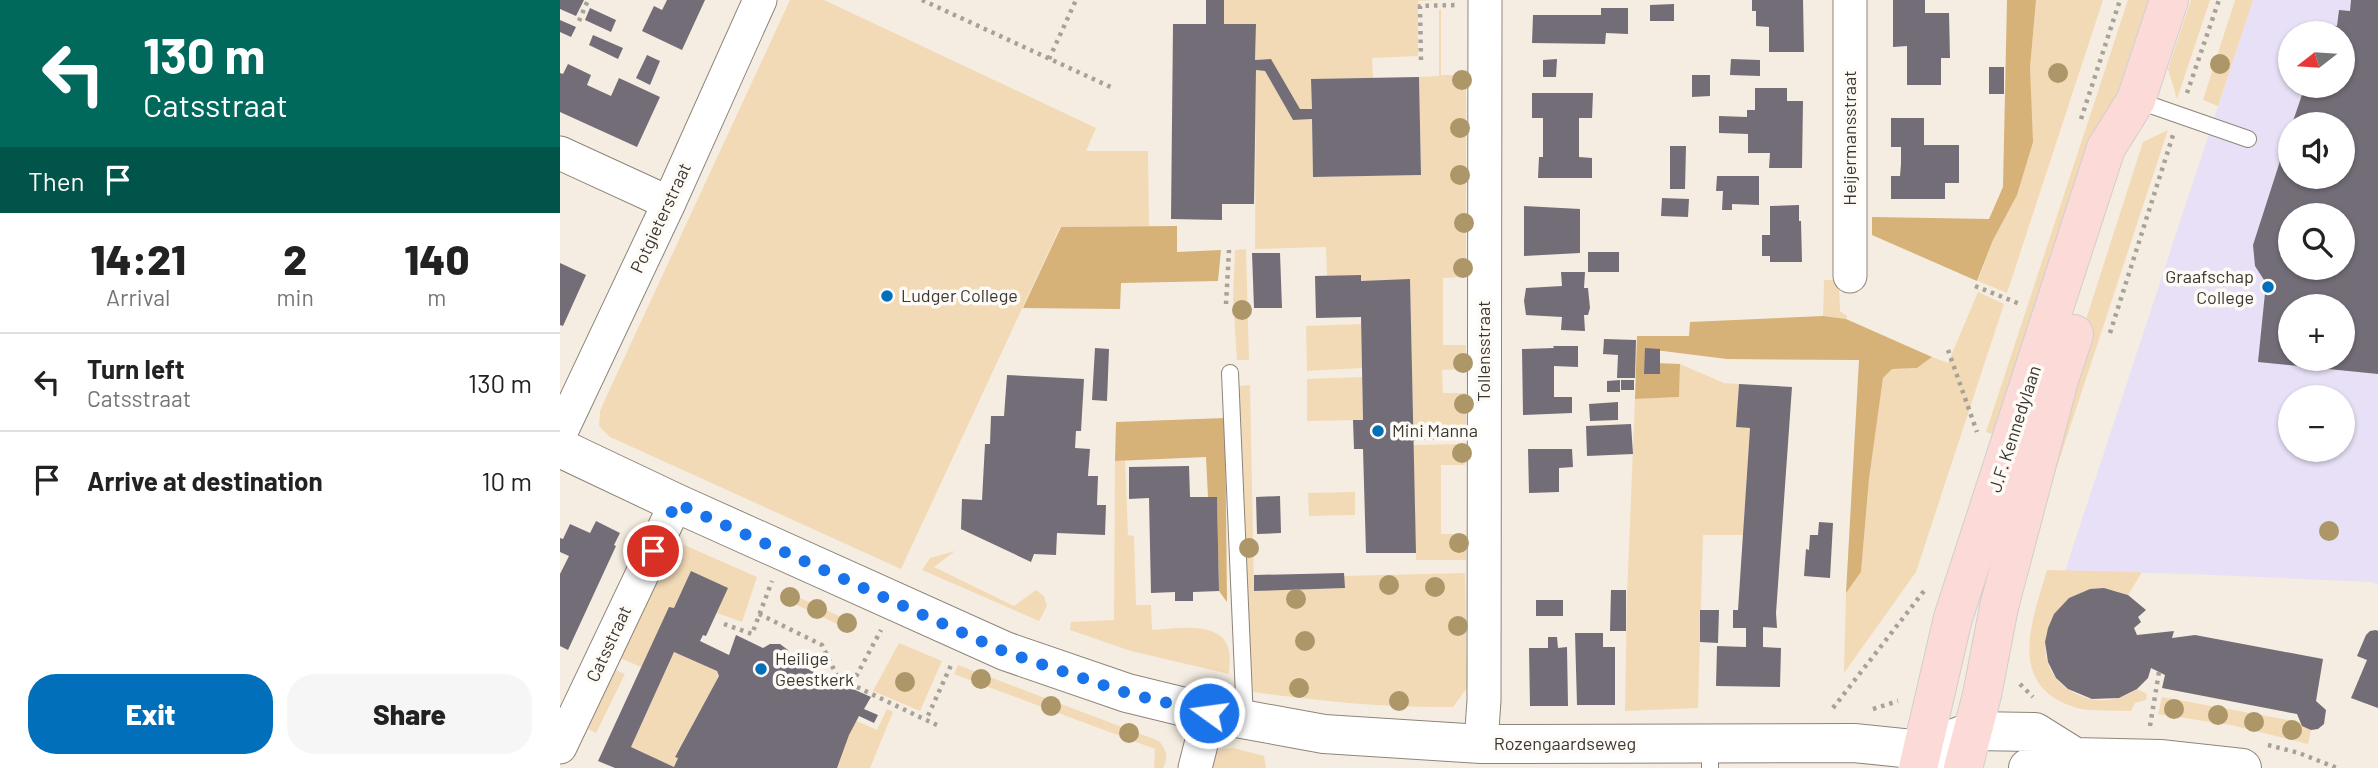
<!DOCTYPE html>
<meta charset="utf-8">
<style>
body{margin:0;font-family:Barlow,sans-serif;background:#f6f6f6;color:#222;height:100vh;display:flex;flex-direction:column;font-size:26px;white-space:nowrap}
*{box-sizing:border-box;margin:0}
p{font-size:23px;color:#767676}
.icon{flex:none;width:38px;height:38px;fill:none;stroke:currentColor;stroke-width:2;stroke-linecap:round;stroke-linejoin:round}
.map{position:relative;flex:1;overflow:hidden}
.side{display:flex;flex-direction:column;background:#fff;width:560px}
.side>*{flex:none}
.hud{background:#00695c;color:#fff;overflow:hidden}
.needle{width:46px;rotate:253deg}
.tools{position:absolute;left:1718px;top:21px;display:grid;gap:14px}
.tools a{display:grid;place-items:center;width:77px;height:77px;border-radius:50%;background:#fff;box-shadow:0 2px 5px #0004;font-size:35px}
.pin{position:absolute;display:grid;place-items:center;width:60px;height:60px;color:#fff;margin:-30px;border:4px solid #fff;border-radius:50%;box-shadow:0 2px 7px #0007}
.me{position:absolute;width:77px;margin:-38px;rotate:284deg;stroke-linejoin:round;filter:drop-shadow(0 0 5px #0008)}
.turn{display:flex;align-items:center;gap:24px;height:147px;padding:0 28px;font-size:32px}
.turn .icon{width:91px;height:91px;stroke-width:2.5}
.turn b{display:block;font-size:49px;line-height:60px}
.then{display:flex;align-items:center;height:66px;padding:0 28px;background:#0003;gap:14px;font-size:26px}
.eta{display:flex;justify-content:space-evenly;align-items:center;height:119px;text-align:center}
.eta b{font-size:42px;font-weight:800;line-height:49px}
.action{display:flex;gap:14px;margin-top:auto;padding:14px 28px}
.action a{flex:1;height:80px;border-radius:28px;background:#026fba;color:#fff;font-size:28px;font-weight:800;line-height:80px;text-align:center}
.action a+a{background:#f6f6f6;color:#222}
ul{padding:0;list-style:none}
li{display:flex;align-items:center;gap:21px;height:98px;padding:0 28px;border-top:2px solid #e0e0e0}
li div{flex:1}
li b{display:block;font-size:26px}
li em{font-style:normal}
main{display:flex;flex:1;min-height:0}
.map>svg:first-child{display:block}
</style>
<main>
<section class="side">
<div class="hud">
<div class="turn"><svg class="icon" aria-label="left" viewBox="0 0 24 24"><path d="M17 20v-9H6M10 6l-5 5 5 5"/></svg><div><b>130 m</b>Catsstraat</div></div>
<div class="then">Then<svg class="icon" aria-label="arrive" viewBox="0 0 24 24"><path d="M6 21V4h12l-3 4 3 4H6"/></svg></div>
</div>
<div class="eta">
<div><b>14:21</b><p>Arrival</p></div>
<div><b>2</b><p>min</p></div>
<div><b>140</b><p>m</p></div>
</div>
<ul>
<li><svg class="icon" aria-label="left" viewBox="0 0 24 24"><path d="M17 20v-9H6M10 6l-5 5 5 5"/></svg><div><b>Turn left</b><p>Catsstraat</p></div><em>130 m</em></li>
<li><svg class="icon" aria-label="arrive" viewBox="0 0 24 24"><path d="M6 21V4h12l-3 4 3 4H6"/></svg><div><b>Arrive at destination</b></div><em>10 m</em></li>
</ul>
<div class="action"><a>Exit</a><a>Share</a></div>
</section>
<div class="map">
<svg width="1818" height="768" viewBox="0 0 1818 768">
<rect width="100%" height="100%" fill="#f5ede1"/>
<path fill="#e8e0f6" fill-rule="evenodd" d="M1693,0H1818V585L1811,582L1629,574L1505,571ZM1731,33H1783V86H1731ZM1731,124H1783V177H1731ZM1731,215H1783V268H1731ZM1731,306H1783V359H1731ZM1731,397H1783V450H1731Z"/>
<path fill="#f2dab7" d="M230,0H264L536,128L526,151H588L589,226L500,227L341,569L50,437L39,426L40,411L48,393Z
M664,0H877L858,1V56L812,58L813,78L752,79V109H740L711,59L695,60L696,25L664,24Z
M1476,0H1543L1447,293L1418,281L1433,240L1470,68Z
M1568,0H1588L1467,367L1432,434L1426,432Z
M1631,0H1650L1617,99L1608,69Z
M1675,0H1693L1658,106L1643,100Z
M881,9V75H906V277L883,278V345H906V369L882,370L883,393H906V430L853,431L850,280L801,281L800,275L767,276L766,247L695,249L696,70L705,71L733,120L752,119L753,177L861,175L859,77L879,76V10Z
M1608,130L1458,585L1504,388L1583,142Z
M686,249L689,360H677L673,300L675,250Z
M1264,280H1279L1280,311L1287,316L1286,319L1263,316Z
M1418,292L1444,304L1356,572L1284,673L1286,593L1301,572L1309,479L1323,378L1332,369L1357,368L1372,357L1388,363Z
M801,324L802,368L747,371L746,326Z
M1120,364L1164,383L1179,384L1177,427L1190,428L1183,535H1143L1138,708L1065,711L1067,596L1075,399L1119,397Z
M802,377L803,420L747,421V379Z
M690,385L694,590L784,588V576L905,573L907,688L893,707C825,708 760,701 693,692L687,619L678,386Z
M906,444L905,465H881V534H906V560H856L853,445Z
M555,461H565L568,535L574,536L576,605H591L592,630C613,629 659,620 668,647C671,655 669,666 669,674L571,651L510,630L511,622L554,620Z
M795,492V515L749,516L748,493Z
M106,537L197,577L182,622L157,613L81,667L51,654Z
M395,551L374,567L454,606L476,590L484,596L487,606L479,621L362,570L370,558Z
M1487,570L1582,572L1568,595C1493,564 1451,668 1521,696C1541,704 1560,700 1577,689L1587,694L1586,700L1575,703L1571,711C1554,710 1533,712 1517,708C1445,687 1472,621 1487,570Z
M223,590L296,624L292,631L220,597Z
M339,643L382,661L360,711L313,691Z
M114,652L157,671L159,676L115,756L118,758L114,767L71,747Z
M398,665L599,741C606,750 609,757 603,768H594L595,749L394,674Z
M56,670L65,674L36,733L28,729Z
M1602,697L1739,722L1751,730L1748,744L1671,725L1598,714Z
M327,709L333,712L310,768H271L292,719L317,730Z
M674,748L704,756L706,768H653L655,753L661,749Z"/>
<path fill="#d6b178" d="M1447,0H1476L1470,68L1473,142L1457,195L1433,240L1417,281L1312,235V217L1429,219L1443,187Z
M617,226V252L661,250L658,281L561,283L560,309L463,308L501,227Z
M1263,316L1286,319L1372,357L1357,368L1332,369L1323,378L1309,479L1301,572L1286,593L1299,360L1167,359L1095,350V363L1120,364L1119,397L1075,399L1077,336H1129L1130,322Z
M665,418L667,602L659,591L657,497H648L646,457L555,461L556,422Z"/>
<path fill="#736d78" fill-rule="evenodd" d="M0,0H24L16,16L0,9Z
M107,0H145L122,50L82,31L94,6L102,10Z
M646,0H664V24H696L695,60L711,59L740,109H752L751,79L859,77L861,175L753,177L752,119L733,120L705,71L696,70L694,204H662V220L611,219L613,24H646Z
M1192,0H1243L1244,52H1209V27L1196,26V11H1192Z
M1333,0H1365V13H1389L1390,58H1381V85H1347V46L1333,47Z
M1791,0H1818V374L1698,362L1706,283L1695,266L1693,245L1730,130L1731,177H1783V124H1732L1745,86H1783V33H1763L1765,25L1777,26L1779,10L1790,11ZM1731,215H1783V268H1731ZM1731,306H1783V359H1731Z
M1114,4V21H1090V5Z
M30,8L56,20L51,32L25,20Z
M1041,8H1068V34L1046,33L1045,44L972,43L973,15H1041Z
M0,20L16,27L11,37L0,32Z
M33,35L63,48L58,59L29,45Z
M87,55L100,61L90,85L76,78Z
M997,59L996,77H983V60Z
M1171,59L1200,60V76L1170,75Z
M8,64L31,75L27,85L51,96L59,78L100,97L77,147L0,112V73L3,74Z
M1429,67H1444V94H1429Z
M1132,75H1150V96L1132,97Z
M1195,88H1227V101H1243L1242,168H1209L1210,153H1188V134L1159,133V116L1187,117V110H1195Z
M972,93H1033L1032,118H1019V157L1032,158V178H978L979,157H983V118H972Z
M1331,118H1364V145H1399V183H1385V199H1331V176H1340L1341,164V147H1331Z
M1110,146H1126L1125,189H1110Z
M1157,176H1199V205L1172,204V210H1162L1163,191H1156Z
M1102,198L1129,199L1128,217L1101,216Z
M1239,205V221H1241L1242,262H1210V256H1202V235H1210V206Z
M964,206L1020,209V253L964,256Z
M1028,252H1059V272H1028Z
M692,253H720L722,308H694Z
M0,263L26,275L3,326L0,325Z
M1001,272H1025L1024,288H1028L1030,308L1028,315H1024L1025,331L1001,330L1002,317L966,315L964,301L966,288L1002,286Z
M801,275V281L850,279L856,553H806L803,449H794L793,420H803L801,317L756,318L755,276Z
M1044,339L1076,340L1075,378H1057L1058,355L1043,354Z
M993,346H1018V367L994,366V397H1012V413L963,415L962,349L994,348Z
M535,348L549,349L547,401L532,400Z
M1085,348L1100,349V374H1084Z
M447,375L524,379L521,431H516L515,448L530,449L528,476H538L537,505H546L545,535L497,533L496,555L474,554L471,562L401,529L402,499L422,500L425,444H430L431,416H444Z
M1060,380V392H1047V381Z
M1061,380H1074V390H1061Z
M1179,384L1232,387L1216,613L1217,628L1203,627V647L1221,648L1220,687L1156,686L1157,646L1186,647V628H1173V610H1178L1190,428L1176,427Z
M1058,402V420L1030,421L1029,404Z
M1071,424L1073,454L1027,456L1026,426Z
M968,449H1012L1013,467L999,468V492L969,493Z
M629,466L630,497H657L659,591L633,592V601H615V592L591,593L589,498L569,499V467Z
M720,496L721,533L697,534L696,497Z
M36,521L60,533L54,545L56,546L8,650L0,646V574L9,556L0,552V538L3,539L10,524L30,533Z
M1259,522L1273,523L1270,578L1244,576L1246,549L1249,550L1250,535H1258Z
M131,571L168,588L146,636L143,635L140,641L169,655L176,635L203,648L210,644H220L228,650L230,661L311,697L304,709L318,715L314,723L299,716L289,735L277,768H55L38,761L109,607L114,608ZM114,652L157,671L159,676L115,757L118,758L114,767L71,747Z
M784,573L785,588L694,591V575Z
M1544,588L1568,595L1586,610L1578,617L1581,622L1574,628L1577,635L1614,631L1612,638L1635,635L1763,659L1756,701L1766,710L1764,724L1758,729L1751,730L1742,726L1737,714L1602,688L1605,675L1591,668L1588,678L1577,689L1559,698L1532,699L1508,689L1496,678L1488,662L1485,642L1488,628L1494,614L1509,598L1530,589Z
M1051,590H1066V631H1050Z
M976,600H1003V616H976Z
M1140,610H1159L1158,643L1140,642Z
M1816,630L1818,631V708L1791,698L1807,660L1797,656L1806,635L1810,631Z
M1015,633H1043V647H1055V705H1017Z
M988,637H997L998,648L1007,647L1008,706H970L969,648H988Z"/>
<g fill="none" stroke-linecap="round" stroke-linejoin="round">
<g stroke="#8d857a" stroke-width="18">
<path id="lane" d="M1576,100L1688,139
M670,373L685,720
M1150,768V743"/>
</g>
<g stroke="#8d857a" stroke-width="35">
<path id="street" d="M0,153L109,203
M1290,276V0
M0,434L109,203L200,0
M921,744L924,700L925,0
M0,747L116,503
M635,768L649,713"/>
</g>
<g stroke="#8d857a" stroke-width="40">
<path id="secondary" d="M0,448L116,503L445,651L567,693L649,713L764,734L921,744L1294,743L1362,750L1398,768
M1384,742L1413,731L1475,732L1515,757L1600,759L1682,768
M1468,768L1502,767L1515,757"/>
</g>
<g stroke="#d0cfce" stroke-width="40">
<path id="primary" d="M1358,768L1393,618L1546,148L1576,100L1609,0
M1403,768L1422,695L1439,607L1499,380L1514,334"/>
</g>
<path stroke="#a7a198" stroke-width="4.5" stroke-dasharray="3.5 5" stroke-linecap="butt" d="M362,0L555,89
M19,21L28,0
M489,59L516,0
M861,60L860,6L896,5
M1627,93L1659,0
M1521,119L1560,0
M1415,286L1460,304
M666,304L669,250
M1550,333L1613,135
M1388,350L1417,432
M853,438L895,437
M199,614L262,645L278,678
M164,624L192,634L212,581
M276,682L278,678L366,720
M292,684L321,630
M1460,684L1473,697
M1273,708L1364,591
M1313,709L1338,701
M377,725L366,720L392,663
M1590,726L1599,672
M1708,745L1739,753L1777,768"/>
<use href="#lane" stroke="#fff" stroke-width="16"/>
<use href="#street" stroke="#fff" stroke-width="33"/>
<use href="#secondary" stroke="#fff" stroke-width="38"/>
<use href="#primary" stroke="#fbdad8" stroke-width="38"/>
</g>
<g fill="#ad9668">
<circle cx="1660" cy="64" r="10"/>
<circle cx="1498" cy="73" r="10"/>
<circle cx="902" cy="80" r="10"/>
<circle cx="900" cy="128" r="10"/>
<circle cx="900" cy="175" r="10"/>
<circle cx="904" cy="223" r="10"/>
<circle cx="903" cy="268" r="10"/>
<circle cx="682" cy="310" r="10"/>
<circle cx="903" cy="363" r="10"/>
<circle cx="904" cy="404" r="10"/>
<circle cx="902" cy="453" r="10"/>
<circle cx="1769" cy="531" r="10"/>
<circle cx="899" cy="543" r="10"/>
<circle cx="689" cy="548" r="10"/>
<circle cx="112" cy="551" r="10"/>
<circle cx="829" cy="585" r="10"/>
<circle cx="875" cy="587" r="10"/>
<circle cx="230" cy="597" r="10"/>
<circle cx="736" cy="599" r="10"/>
<circle cx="257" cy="609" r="10"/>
<circle cx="287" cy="623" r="10"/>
<circle cx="898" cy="626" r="10"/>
<circle cx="745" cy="641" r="10"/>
<circle cx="421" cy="679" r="10"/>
<circle cx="345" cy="682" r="10"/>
<circle cx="739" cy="688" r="10"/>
<circle cx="839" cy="701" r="10"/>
<circle cx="491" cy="706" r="10"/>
<circle cx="1614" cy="709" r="10"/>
<circle cx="1658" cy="715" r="10"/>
<circle cx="1694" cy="722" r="10"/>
<circle cx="1732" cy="730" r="10"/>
<circle cx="569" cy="733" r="10"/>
</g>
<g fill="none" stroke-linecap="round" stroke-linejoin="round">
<path stroke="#1a73e8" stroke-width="12" stroke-dasharray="0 21.6" d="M93,551L116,503L445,652L567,693L649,713"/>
</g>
<g fill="#026fba" stroke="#fefbf6" stroke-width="2.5">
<circle cx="1708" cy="287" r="7"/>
<circle cx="327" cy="296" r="7"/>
<circle cx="818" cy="431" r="7"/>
<circle cx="201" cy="669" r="7"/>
</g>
<g text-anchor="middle" stroke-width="7" stroke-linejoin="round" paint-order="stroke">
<g font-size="18" fill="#3b3833" stroke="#fefbf6">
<text transform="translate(1290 138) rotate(-90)" y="6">Heijermansstraat</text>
<text transform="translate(101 218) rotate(-65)" y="6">Potgieterstraat</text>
<text transform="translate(924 351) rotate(-90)" y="6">Tollensstraat</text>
<text transform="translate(1455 429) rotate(-72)" y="6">J.F. Kennedylaan</text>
<text transform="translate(49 644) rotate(-65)" y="6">Catsstraat</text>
<text x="1005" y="750">Rozengaardseweg</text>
</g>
<g font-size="18" fill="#3b3833" stroke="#fefbf6" text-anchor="start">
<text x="1694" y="283" text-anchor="end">Graafschap<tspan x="1694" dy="21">College</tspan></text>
<text x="341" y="302">Ludger College</text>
<text x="832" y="437">Mini Manna</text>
<text x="215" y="665">Heilige<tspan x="215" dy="21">Geestkerk</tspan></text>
</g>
</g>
</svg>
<div class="tools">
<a><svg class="needle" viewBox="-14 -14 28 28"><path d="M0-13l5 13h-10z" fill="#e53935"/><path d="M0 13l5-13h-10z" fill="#767676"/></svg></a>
<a><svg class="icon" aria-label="sound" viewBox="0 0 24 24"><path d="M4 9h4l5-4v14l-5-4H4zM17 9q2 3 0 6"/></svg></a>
<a><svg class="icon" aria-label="search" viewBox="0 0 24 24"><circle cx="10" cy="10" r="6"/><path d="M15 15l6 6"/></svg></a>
<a>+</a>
<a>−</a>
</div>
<div class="pin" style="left:93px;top:551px;background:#d93025"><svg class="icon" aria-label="arrive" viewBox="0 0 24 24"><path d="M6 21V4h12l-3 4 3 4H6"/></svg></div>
<svg class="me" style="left:649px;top:713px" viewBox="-20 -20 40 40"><circle r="17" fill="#1a73e8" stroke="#fff" stroke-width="3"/><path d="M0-11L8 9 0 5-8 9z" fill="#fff"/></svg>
</div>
</main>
